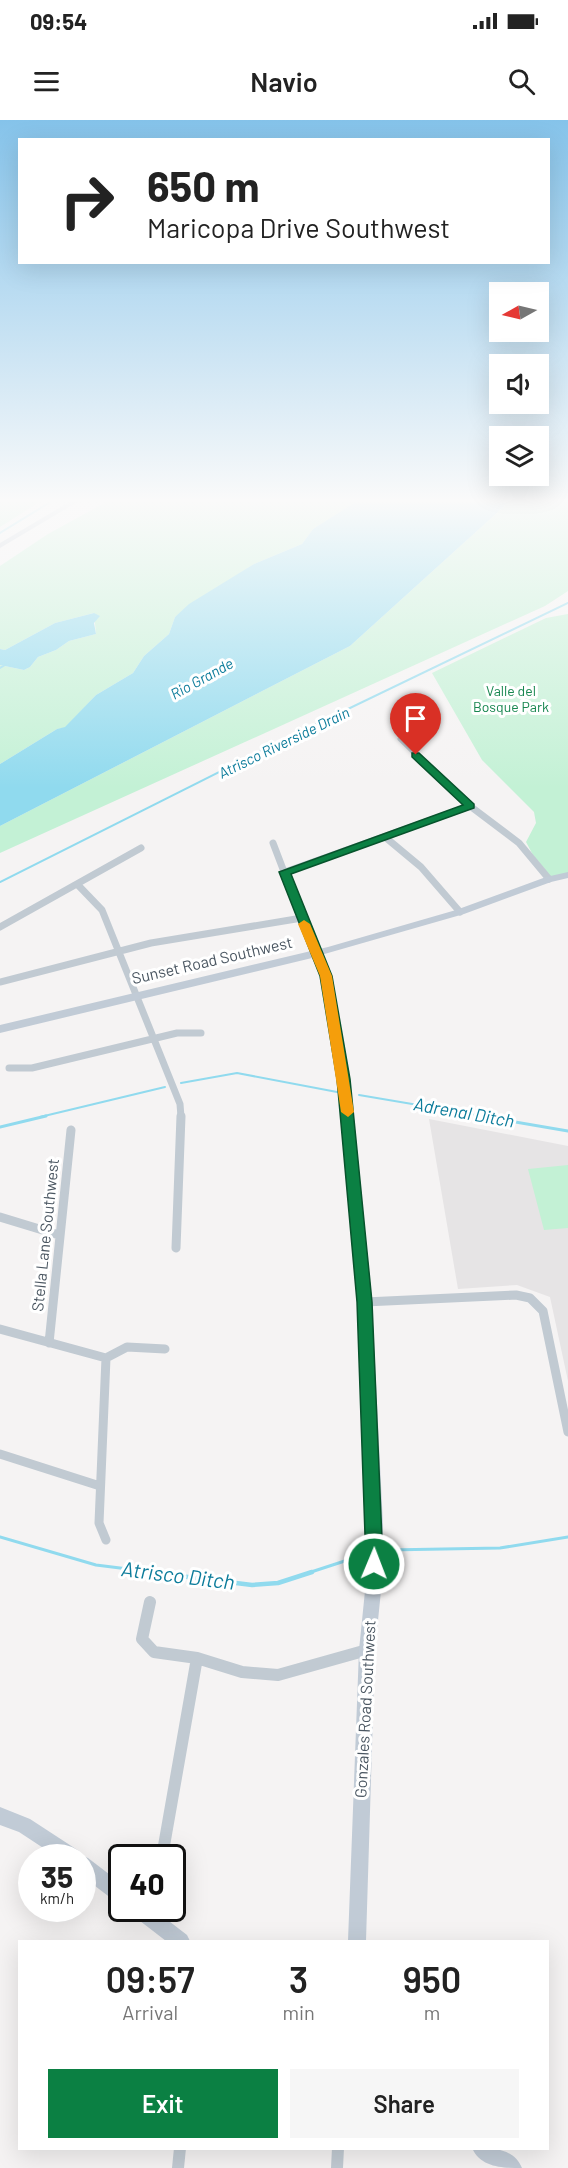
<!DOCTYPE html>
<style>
body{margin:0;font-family:Barlow,sans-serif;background:#f6f6f6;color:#222;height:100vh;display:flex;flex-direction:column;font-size:22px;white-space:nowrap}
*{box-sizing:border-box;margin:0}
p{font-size:20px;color:#767676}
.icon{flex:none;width:33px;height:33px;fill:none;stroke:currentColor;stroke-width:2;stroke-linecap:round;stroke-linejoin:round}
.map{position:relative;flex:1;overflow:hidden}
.sheet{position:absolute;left:18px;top:1820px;width:531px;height:210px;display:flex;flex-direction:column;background:#fff;border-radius:0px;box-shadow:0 6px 24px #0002}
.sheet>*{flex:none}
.banner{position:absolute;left:18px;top:18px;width:532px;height:126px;border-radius:0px;box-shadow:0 6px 24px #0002;background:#fff;color:#222;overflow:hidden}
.needle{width:39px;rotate:262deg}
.tools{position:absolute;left:489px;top:162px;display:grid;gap:12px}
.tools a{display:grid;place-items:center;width:60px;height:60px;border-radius:0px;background:#fff;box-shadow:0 6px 24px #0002;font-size:30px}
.speed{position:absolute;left:18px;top:1724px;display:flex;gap:12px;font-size:30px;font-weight:700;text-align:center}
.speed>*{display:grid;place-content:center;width:78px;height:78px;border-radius:50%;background:#fff;box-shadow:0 6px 24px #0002;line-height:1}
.speed small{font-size:15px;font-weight:400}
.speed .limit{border:3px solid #111;border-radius:9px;background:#fff;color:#111}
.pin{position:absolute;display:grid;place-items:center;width:51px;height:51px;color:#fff;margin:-62px -26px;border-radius:50% 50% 50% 0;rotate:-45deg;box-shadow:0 0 6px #0007}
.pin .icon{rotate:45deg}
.me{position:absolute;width:66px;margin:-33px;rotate:1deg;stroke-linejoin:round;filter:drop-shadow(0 0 4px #0008)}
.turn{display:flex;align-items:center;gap:21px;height:126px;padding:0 30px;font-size:27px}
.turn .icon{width:78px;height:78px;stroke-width:2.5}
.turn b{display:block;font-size:42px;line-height:51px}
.eta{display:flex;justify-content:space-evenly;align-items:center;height:102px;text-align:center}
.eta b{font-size:36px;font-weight:600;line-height:42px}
.button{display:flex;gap:12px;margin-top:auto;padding:12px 30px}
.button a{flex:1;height:69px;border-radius:0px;background:#0b8043;color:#fff;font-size:24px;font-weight:600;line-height:69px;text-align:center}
.button a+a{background:#f6f6f6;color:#222}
.status{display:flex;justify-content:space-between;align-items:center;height:42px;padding:0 30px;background:#fff;direction:ltr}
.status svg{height:16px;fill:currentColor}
header{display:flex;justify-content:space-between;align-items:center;height:78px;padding:0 30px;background:#fff;font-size:27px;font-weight:600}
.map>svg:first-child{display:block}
</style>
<div class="status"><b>09:54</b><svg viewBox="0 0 49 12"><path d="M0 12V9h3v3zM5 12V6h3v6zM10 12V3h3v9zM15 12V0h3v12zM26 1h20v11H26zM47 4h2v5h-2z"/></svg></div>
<header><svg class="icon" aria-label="menu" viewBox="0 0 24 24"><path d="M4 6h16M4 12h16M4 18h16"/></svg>Navio<svg class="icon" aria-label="search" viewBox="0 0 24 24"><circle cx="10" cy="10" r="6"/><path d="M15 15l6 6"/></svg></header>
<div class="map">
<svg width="568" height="2048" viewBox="0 0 568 2048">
<rect width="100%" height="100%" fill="#f5f3f3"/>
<path fill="#e6e4e5" d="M429,999L568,1026V1261L550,1177L517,1165L458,1169Z"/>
<path fill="#c3f1d5" d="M0,381H41L0,407Z
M108,381H357L313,409L302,424L254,444L175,497L169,514L144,536L133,553L96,575L65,608L57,609L0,644V545L24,550L30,547L38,537L56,530L69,521L96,514L94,493L55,503L5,530L0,529V446L48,414Z
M510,381H568V471L545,486L0,733V706L350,526Z
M568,494V753L551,757L533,735L526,722L536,703L534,692L482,640L432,553L546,498Z
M568,1045V1108L544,1110L528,1049Z"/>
<path fill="#90daee" d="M357,381H510L350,526L0,706V644L57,609L65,607L96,575L133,553L144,536L169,514L175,497L189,484L254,444L302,424L313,409Z
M94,493L100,496L94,503L96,514L69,521L56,530L38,537L30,547L24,550L0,545V529L5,530L55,503Z"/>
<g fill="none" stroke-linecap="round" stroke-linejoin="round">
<path stroke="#90daee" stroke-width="2" d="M0,413L52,381
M0,548L5,545
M0,762L267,628L568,483
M181,963L237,953L337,972
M359,975L489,997
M40,997L165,967"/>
<path stroke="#90daee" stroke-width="3" d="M480,996L568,1011
M0,1007L46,996
M0,1417L96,1445L160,1453
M387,1430L500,1428L568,1417
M308,1453L357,1437"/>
<path stroke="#90daee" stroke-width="4.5" d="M148,1452L252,1465L278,1463L312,1452"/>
<path stroke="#c1cad2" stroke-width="5" d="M400,619L431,649"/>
<path stroke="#c1cad2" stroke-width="7" d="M429,647L470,686L519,723L549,759
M385,717L421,747L460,792
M273,723L315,833
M285,752L470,686
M77,764L102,790L180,984L181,997
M0,807L141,728
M0,862L151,823L302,798
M9,948H32L177,913H201"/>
<path stroke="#c1cad2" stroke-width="9" d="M0,1097L59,1115
M176,1128L181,996
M365,1182L516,1175L530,1178L543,1191L568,1312
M0,1209L106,1238L127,1227L165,1229
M49,1223L71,1010
M106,1238L99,1403L106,1420
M0,1334L100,1366"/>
<path stroke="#c1cad2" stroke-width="12" d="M150,1482L142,1519L154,1532L197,1538L242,1552L278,1555L367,1530
M162,1737L197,1538
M178,2048L180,2028
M337,2048L338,2028"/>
<path fill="#c1cbd6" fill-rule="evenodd" d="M71,381H79L0,428V423Z
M568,752V758L551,762L464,794L321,835L331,856L354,998L372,1182L383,1405L382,1461L375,1530L366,1821H348L359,1530L366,1461L367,1405L358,1182L342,998L321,856L312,838L0,913V905L328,827L456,790L546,757Z
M0,1687L30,1699L79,1731L81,1735L88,1738L122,1764V1785L116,1782L82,1756V1737H57L19,1712L0,1705Z
M128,1788H152L187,1815L190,1821H166L131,1794Z
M472,2028C491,2028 513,2027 522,2048C503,2048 481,2048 472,2028Z"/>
</g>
<linearGradient id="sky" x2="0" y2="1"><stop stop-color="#85c3ea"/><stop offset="0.57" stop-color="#fafafa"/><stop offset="1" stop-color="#fafafa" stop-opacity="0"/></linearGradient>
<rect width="568" height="668" fill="url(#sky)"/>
<path fill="#0b8043" stroke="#07532c" stroke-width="1.5" d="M412,633H419L474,684V688L291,754L332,856L350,959L372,1182L383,1444L380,1450L374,1452L368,1450L366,1444L357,1182L337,959L320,856L279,752L463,685L412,637Z"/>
<path fill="#f59e0b" d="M304,800L310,804L332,856L354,992L348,997L341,992L320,856L298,804Z"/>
<g text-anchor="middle" stroke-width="6" stroke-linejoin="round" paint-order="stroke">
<g font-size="14" fill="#17864f" stroke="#fff">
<text x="511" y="576">Valle del<tspan x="511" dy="16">Bosque Park</tspan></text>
</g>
<g font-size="15" font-style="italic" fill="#0c7c9b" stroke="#fff">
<text transform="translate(202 559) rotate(-29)" y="5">Rio Grande</text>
<text transform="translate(284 623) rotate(-26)" y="5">Atrisco Riverside Drain</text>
</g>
<g font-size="16" fill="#4a5661" stroke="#fff">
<text transform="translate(212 840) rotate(-13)" y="6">Sunset Road Southwest</text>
<text transform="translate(45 1115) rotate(-84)" y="6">Stella Lane Southwest</text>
<text transform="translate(365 1589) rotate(-87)" y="6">Gonzales Road Southwest</text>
</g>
<g font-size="18" font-style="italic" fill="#0c7c9b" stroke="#fff">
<text transform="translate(464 993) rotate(10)" y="6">Adrenal Ditch</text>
</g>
<g font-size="21" font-style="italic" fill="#0c7c9b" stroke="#fff">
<text transform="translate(178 1456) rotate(7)" y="7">Atrisco Ditch</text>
</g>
</g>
</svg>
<div class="tools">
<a><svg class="needle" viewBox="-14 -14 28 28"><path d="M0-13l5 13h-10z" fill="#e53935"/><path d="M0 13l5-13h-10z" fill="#767676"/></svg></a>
<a><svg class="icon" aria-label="sound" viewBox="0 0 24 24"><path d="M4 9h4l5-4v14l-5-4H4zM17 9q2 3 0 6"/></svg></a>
<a><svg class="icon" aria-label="layers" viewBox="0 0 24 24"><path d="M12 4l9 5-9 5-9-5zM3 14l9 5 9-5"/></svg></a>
</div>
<div class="speed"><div>35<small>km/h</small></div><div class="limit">40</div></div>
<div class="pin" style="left:416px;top:635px;background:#d93025"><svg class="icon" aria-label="arrive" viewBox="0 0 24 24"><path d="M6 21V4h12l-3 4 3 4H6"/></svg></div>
<svg class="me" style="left:374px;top:1444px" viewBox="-20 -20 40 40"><circle r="17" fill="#0b8043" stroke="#fff" stroke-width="3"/><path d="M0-11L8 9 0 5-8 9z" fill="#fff"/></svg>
<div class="banner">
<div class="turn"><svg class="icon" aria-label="right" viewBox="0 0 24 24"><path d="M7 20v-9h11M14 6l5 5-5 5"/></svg><div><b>650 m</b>Maricopa Drive Southwest</div></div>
</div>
<section class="sheet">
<div class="eta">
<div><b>09:57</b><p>Arrival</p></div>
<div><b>3</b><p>min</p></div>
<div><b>950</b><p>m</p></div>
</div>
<div class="button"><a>Exit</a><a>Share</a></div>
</section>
</div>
